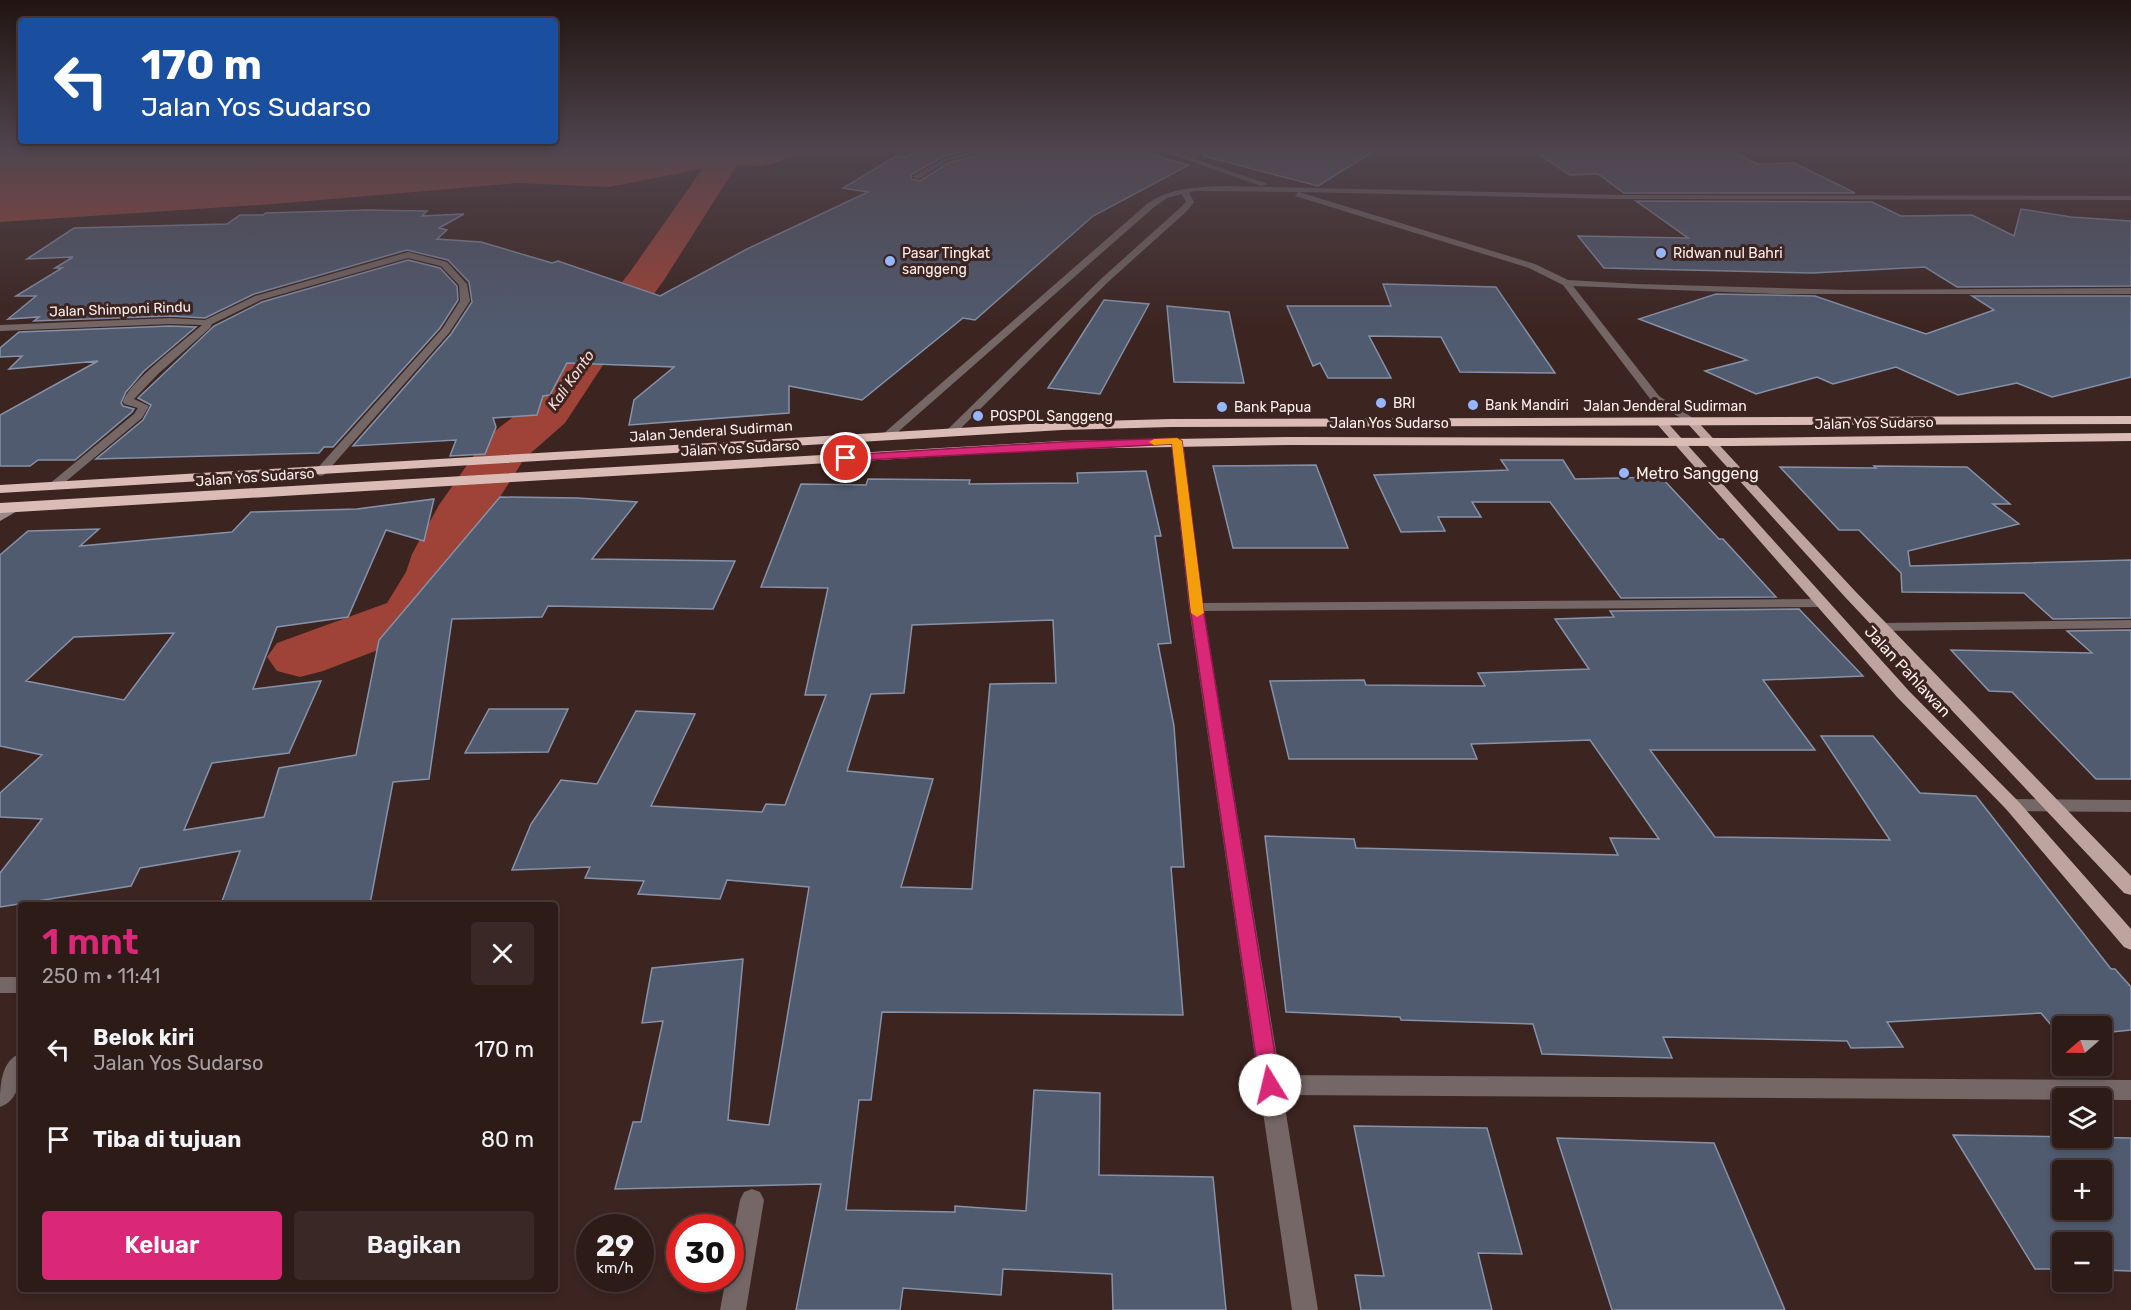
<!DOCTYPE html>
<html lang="id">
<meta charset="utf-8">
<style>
body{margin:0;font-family:Rubik,sans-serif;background:#392825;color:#f1f3f6;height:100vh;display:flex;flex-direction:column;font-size:22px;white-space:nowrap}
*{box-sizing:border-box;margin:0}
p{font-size:20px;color:#a7a1a2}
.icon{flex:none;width:33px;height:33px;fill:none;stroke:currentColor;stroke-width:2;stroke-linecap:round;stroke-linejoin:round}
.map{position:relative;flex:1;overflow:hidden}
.sheet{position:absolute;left:18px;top:902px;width:540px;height:390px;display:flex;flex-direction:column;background:#2d1b18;border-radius:6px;box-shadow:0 3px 9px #0003,0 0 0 2px #483937}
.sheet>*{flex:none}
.top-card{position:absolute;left:18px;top:18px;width:540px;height:126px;border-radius:6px;box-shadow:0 3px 9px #0003,0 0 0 2px #483937;background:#1a4fa0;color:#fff;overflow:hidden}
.needle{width:39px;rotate:250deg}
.fabs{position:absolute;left:2052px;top:1016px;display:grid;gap:12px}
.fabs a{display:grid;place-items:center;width:60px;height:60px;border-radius:6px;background:#2d1b18;box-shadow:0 3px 9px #0003,0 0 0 2px #483937;font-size:30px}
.speed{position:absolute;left:576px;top:1214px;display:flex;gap:12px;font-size:30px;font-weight:700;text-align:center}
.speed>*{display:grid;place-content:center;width:78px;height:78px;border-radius:50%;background:#2d1b18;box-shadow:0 3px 9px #0003,0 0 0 2px #483937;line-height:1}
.speed small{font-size:15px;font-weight:400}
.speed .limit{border:9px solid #d22;background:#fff;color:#111}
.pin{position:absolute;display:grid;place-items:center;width:51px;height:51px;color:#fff;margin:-26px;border:3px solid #fff;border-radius:50%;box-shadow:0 2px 6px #0007}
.me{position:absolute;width:66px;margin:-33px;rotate:351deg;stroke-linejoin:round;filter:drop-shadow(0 0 4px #0008)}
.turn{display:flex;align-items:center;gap:21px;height:126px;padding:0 24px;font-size:27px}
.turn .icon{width:78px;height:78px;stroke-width:2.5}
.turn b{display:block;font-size:42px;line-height:51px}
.round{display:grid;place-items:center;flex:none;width:63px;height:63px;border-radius:6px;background:#392825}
.overview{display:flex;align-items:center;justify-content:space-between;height:102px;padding:0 24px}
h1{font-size:36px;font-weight:600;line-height:45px;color:#db2777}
.primary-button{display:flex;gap:12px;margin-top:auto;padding:12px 24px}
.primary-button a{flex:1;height:69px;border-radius:6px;background:#db2777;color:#fff;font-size:24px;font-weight:600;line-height:69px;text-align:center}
.primary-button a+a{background:#392825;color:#f1f3f6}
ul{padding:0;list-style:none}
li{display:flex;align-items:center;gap:18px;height:90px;padding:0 24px}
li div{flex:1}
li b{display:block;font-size:22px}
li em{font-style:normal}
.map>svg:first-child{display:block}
</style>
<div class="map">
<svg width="2131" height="1310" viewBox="0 0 2131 1310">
<rect width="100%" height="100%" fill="#3c2420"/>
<path fill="#9f4237" d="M0,147H827L763,166L721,165L609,187L518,183L273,204L0,222Z"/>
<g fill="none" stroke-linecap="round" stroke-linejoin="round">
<path fill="#9f4237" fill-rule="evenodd" d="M721,156L732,158L737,165L664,280L607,359L565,423L524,459L495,505L470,554L466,572L433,629L323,671L300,677L277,671L267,657L277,643L387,603L406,572L412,554L439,505L486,438L531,403L571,346L630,272L710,158Z"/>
</g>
<path fill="#505b70" stroke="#8692a9" stroke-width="1.5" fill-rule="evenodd" d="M926,147L976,148L942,157L911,175V179L920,181L948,163L995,150L1004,151L1020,147H1122L1189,165L1093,216L975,320L963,318L862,400L789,386V413L629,425L634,400L674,367L567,363L550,395L543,396L537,415L493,418L496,427L485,454L450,456L456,440L353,446L451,334L472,302L469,282L448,260L407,250L254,294L205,318L170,316L34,321L39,317L8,319L36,296H16L62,268H55L73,257L27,259L74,228L227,224L240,215H263L266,213L367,210L427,211L422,216L464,214L439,228L447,230L437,239L481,242L552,263L558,261L660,296L747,249L868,192L843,188L896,156L906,157Z
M1204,147H1381L1318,186L1203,156Z
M1528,147H1725L1757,164L1794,163L1855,193H1624L1598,174L1570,175Z
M1636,201L1872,202L1901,216L1972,215L2014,236L2021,209L2071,217L2131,221V286L1957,287L1925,267L1812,273L1604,268L1578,236L1688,238Z
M408,260L440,268L457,286L458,300L440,328L333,447H324L319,453L96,459L143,420L151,405L138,398L214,326L262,302Z
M1383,284L1496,287L1555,373L1460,372L1441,337L1369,336L1391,378H1328L1320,363L1313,366L1287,306H1391Z
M1716,294L1815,296L1926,334L1994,310L1972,296H2131V377L2052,397L2017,383L1958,395L1896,367L1833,384L1817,377L1756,394L1705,371L1747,360L1639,319Z
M1104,300L1149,304L1100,394L1048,388Z
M1167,306L1229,312L1244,383L1174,382Z
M170,326L196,327L144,371L126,392L121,403L123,406L134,409L132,412L75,460H38L30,466H0V415L98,361L9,369L22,356L0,357V348L19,332Z
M1501,460H1563L1575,479L1661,477L1719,539H1723L1776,597L1621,598L1550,502H1472L1481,517H1438L1445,531L1401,532L1374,475L1508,470Z
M1316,465L1348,548H1233L1213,466Z
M1874,466L1967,467L2010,504H1993L2019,524L1908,551L1910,566L2131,560V618L2053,619L2024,593L1902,592L1901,573L1859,530H1839L1780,467L1876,468Z
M1146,471L1161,536H1155L1171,643L1158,644L1174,726L1184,867H1171L1183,1015L882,1012L871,1100H859L846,1210L955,1212V1206L1026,1211L1034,1090L1100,1093L1099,1175L1213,1177L1226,1310H1113L1112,1274L1003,1269L1001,1295L903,1288L900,1310H796L821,1184L615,1189L633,1122H641L663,1021L642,1023L652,968L743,959L728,1120L769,1125L809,887L727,880L720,899L638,894L644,881L585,878L590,867L512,870L531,824L561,780L597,784L636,711L695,714L651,806L762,812L766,804L785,805L826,695H805L828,588L761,587L801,484L866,485L868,479L970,480L969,484L1078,483L1077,473ZM1053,620L1056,683L990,684L972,889L901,887L933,779L847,771L871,694L904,693L912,625Z
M500,497L578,498L637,502L592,559L735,561L713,609L548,606L542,617L452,619L429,779L393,782L370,904H221L240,851L140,868L131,886L0,907V873L42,819L0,817V793L42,755L0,746V555L28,531L99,529L80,546L232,532L251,512L357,509L434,499L424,541L386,530L348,617L277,627L253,689L321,681L289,753L212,763L184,830L264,817L279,768L356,755L379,640ZM174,633L124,700L26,681L74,637Z
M1799,609L1863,676L1763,680L1815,750H1650L1715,837L1890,840L1821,736H1873L1920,793L1976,796L2111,969H2115L2131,987V1030L2102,1033V1026H2062V1038L2041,1013L1887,1022L1903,1047L1851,1048L1847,1041L1663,1037L1672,1058L1542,1054L1533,1024L1401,1020L1400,1017L1286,1012L1265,836L1354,839L1356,848L1618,855L1610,838L1659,839L1590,740L1471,744L1477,759H1289L1270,681L1364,680L1366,685L1485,686L1478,673L1589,669L1555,619L1614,617L1610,611Z
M2131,630V779H2096L2012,692L1989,691L1951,650L2092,653L2067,631Z
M489,709H568L548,752L465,753Z
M1354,1126L1487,1128L1522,1254L1478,1253L1492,1310H1361L1355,1275L1384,1276Z
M1953,1135L2131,1138V1271L2102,1270V1242H2062V1269H2035ZM2062,1170H2102V1209H2062Z
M1557,1138L1714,1143L1785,1310H1612Z"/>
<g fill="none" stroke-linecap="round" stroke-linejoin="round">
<path fill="#746765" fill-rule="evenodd" d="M988,147H998L947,161L919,179L912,177L943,159Z
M1150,147H1159L1268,184L1261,186Z
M1227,186L1619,195L2131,196V200L1619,199L1299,192L1535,264L1568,280L1637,284L1848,290L2131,288V294H1778L1573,286L1659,396L1696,420L1698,422L1692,425L1651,400L1563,285L1529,268L1295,196L1298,192L1194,191L1189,193L1194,202L1187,211L1108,282L956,433H948L946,431L1102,278L1181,207L1186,202L1182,194L1167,198L1153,208L891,438H883V434L1147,204C1171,187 1198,187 1227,186Z
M408,252L447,262L467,284L470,301L449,333L324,475L320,476L314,472L442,329L460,301L459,285L441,266L408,258L261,300L212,324L210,328L158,374L134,399L149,406L142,418L58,488L54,489L48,485L134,414L138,408L124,404L123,402C129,382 184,341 202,325L170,324L0,331V325L170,318L205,320L255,296Z
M1177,438L1183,441L1203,603L1820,599L1827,603L1820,607L1204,611L1280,1075L2131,1080V1100L1283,1095L1318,1310H1292L1189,607L1171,441Z
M2131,620V628L1883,631L1876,627L1883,623Z
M2012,799L2131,800V812L2012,811L2006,809L2003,805L2006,801Z
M0,977H21V993H0Z
M21,1053C21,1072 22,1099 0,1107C0,1087 0,1061 21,1053Z
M752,1189L760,1192L764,1200L746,1310H720L726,1278H730V1253L740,1200L744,1192Z"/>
<path fill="#9e8986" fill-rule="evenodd" d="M15,503L19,504L21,507L19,510L0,521V511Z"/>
<path fill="#bea39f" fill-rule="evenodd" d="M1661,419L1665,420L1909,691L2018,801L2131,929V950L2124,947L2006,809L1897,697L1657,424L1655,422Z
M1692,419L1696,420L1855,591L2131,876V895L2124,893L1845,597L1688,424L1686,422Z"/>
<path fill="#dbbbb5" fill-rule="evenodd" d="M2131,416V424L1171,427L1062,430L0,493V485L1062,422L1171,419Z
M2131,433V441L1731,446L1291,445L1061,449L0,513V503L1061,441L1291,437L1731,438Z"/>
</g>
<linearGradient id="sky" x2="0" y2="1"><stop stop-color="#211412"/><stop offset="0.45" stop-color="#50454e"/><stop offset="1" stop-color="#50454e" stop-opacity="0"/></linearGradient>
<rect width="2131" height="330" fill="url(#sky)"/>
<path fill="#db2777" stroke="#8e194d" stroke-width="1.5" d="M1177,438L1182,441L1203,607L1280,1085L1277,1091L1270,1094L1263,1091L1260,1085L1190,607L1172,444L846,461L840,458L846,455L1061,442Z"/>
<path fill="#f59e0b" d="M1177,438L1182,441L1204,613L1197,617L1191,613L1172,444L1154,445L1149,442L1154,439Z"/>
<g fill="#95b6fd" stroke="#3c2420" stroke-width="2">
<circle cx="1661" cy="253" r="6"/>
<circle cx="890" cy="261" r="6"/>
<circle cx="1381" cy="403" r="6"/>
<circle cx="1473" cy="405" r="6"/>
<circle cx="1222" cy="407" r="6"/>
<circle cx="978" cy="416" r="6"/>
<circle cx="1624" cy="473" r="6"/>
</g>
<g text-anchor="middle" stroke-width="6" stroke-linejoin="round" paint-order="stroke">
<g font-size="14" fill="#ffeeeb" stroke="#3c2420" text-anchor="start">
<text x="902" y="258">Pasar Tingkat<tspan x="902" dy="16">sanggeng</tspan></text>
<text x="1673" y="258">Ridwan nul Bahri</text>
<text x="1393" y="408">BRI</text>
<text x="1485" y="410">Bank Mandiri</text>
<text x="1234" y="412">Bank Papua</text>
<text x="990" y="421">POSPOL Sanggeng</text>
</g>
<g font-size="14" fill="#ffeeeb" stroke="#3c2420">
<text transform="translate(120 309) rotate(-2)" y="5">Jalan Shimponi Rindu</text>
<text x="1665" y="411">Jalan Jenderal Sudirman</text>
<text x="1389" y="428">Jalan Yos Sudarso</text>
<text transform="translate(1874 423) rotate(-1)" y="5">Jalan Yos Sudarso</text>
<text transform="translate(711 431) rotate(-4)" y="5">Jalan Jenderal Sudirman</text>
<text transform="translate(740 448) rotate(-3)" y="5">Jalan Yos Sudarso</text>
<text transform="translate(255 477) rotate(-4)" y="5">Jalan Yos Sudarso</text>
</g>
<g font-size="15" font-style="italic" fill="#f6dad6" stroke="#3c2420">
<text transform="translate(571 380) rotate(-55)" y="5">Kali Konto</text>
</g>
<g font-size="16" fill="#ffeeeb" stroke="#3c2420" text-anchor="start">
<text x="1636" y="479">Metro Sanggeng</text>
</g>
<g font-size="16" fill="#ffeeeb" stroke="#3c2420">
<text transform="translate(1908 671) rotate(47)" y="6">Jalan Pahlawan</text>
</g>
</g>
</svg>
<div class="fabs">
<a><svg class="needle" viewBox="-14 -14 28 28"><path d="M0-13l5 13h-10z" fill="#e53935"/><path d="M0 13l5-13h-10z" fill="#a7a1a2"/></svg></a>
<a><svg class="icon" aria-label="layers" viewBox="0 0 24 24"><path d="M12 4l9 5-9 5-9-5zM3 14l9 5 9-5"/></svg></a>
<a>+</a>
<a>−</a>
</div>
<div class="speed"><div>29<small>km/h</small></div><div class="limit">30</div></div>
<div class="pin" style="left:846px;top:458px;background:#d93025"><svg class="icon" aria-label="arrive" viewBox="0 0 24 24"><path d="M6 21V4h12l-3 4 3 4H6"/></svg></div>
<svg class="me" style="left:1270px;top:1085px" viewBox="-20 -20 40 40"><circle r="19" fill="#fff"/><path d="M0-13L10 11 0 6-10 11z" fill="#db2777"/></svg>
<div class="top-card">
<div class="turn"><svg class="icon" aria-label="left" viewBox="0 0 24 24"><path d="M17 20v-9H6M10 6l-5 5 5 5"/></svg><div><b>170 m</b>Jalan Yos Sudarso</div></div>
</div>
<section class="sheet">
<div class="overview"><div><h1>1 mnt</h1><p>250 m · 11:41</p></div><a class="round"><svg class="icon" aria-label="close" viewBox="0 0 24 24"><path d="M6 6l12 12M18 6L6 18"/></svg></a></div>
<ul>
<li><svg class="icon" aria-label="left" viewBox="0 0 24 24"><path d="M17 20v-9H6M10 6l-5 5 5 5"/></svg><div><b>Belok kiri</b><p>Jalan Yos Sudarso</p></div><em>170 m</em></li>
<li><svg class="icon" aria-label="arrive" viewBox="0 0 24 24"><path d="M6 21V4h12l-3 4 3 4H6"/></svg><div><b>Tiba di tujuan</b></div><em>80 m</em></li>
</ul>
<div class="primary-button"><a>Keluar</a><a>Bagikan</a></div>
</section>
</div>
